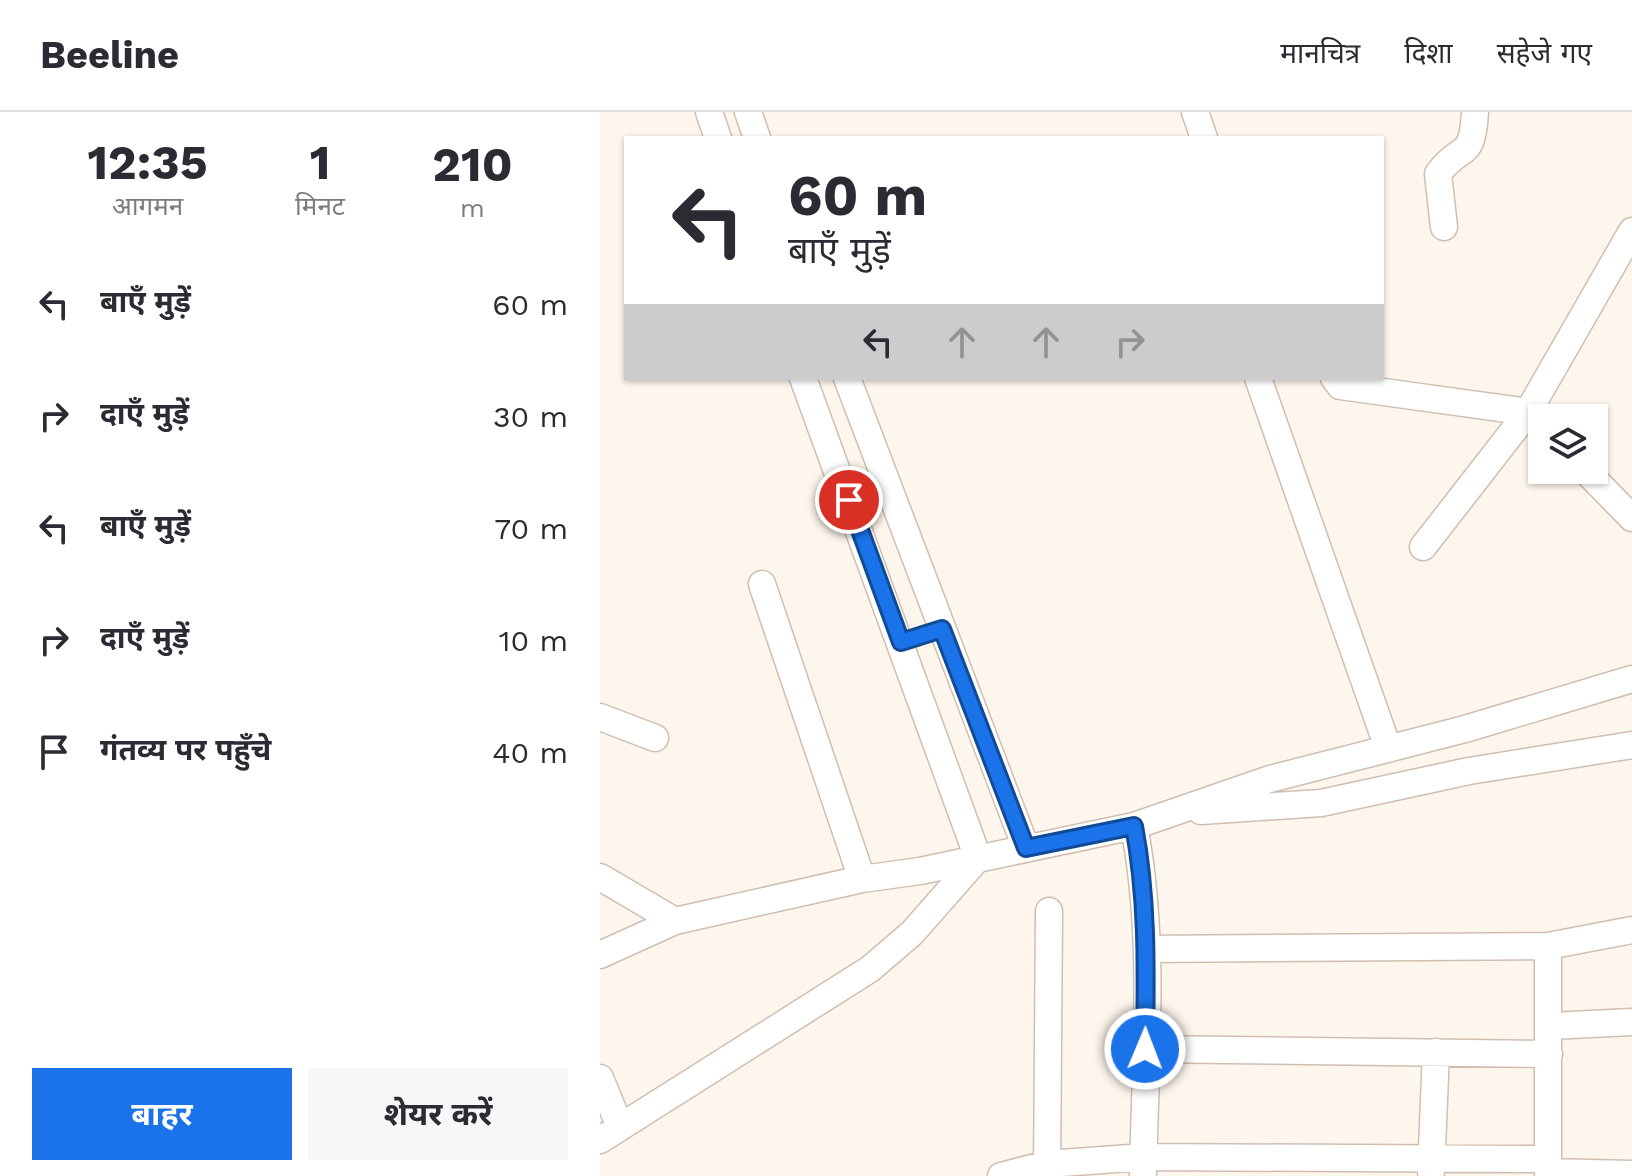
<!DOCTYPE html>
<html lang="hi">
<meta charset="utf-8">
<style>
body{margin:0;font-family:"Work Sans","Noto Sans Devanagari",sans-serif;background:#f7f7f7;color:#2b2b33;height:100vh;display:flex;flex-direction:column;font-size:30px;white-space:nowrap}
*{box-sizing:border-box;margin:0}
p{font-size:26px;color:#7c7c81}
.icon{flex:none;width:44px;height:44px;fill:none;stroke:currentColor;stroke-width:2;stroke-linecap:round;stroke-linejoin:round}
.map{position:relative;flex:1;overflow:hidden}
.drawer{display:flex;flex-direction:column;background:#fff;width:600px}
.drawer>*{flex:none}
.banner{position:absolute;left:24px;top:24px;width:760px;height:244px;border-radius:0px;box-shadow:0 2px 6px #0004;background:#fff;color:#2b2b33;overflow:hidden}
.controls{position:absolute;left:928px;top:292px;display:grid;gap:16px}
.controls a{display:grid;place-items:center;width:80px;height:80px;border-radius:0px;background:#fff;box-shadow:0 2px 6px #0004;font-size:40px}
.pin{position:absolute;display:grid;place-items:center;width:68px;height:68px;color:#fff;margin:-34px;border:4px solid #fff;border-radius:50%;box-shadow:0 2px 8px #0007}
.me{position:absolute;width:88px;margin:-44px;rotate:1deg;stroke-linejoin:round;filter:drop-shadow(0 0 6px #0008)}
.turn{display:flex;align-items:center;gap:28px;height:168px;padding:0 32px;font-size:36px}
.turn .icon{width:104px;height:104px;stroke-width:2.5}
.turn b{display:block;font-size:56px;line-height:68px}
.lanes{display:flex;align-items:center;height:76px;padding:0 32px;background:#0003;justify-content:center;gap:40px;direction:ltr}
.lanes .off{opacity:.35}
.eta{display:flex;justify-content:space-evenly;align-items:center;height:136px;text-align:center}
.eta b{font-size:48px;font-weight:700;line-height:56px}
.cta{display:flex;gap:16px;margin-top:auto;padding:16px 32px}
.cta a{flex:1;height:92px;border-radius:0px;background:#1a73e8;color:#fff;font-size:32px;font-weight:700;line-height:92px;text-align:center}
.cta a+a{background:#f7f7f7;color:#2b2b33}
ul{padding:0;list-style:none}
li{display:flex;align-items:center;gap:24px;height:112px;padding:0 32px}
li div{flex:1}
li b{display:block;font-size:30px}
li em{font-style:normal}
header{display:flex;align-items:center;gap:48px;box-sizing:border-box;height:112px;padding:0 40px;background:#fff;border-bottom:2px solid #e1e1e2}
header strong{font-size:38px}
nav{display:flex;gap:44px;margin-inline-start:auto;font-size:28px}
main{display:flex;flex:1;min-height:0}
.map>svg:first-child{display:block}
</style>
<header>
<strong>Beeline</strong>
<nav><a>मानचित्र</a><a>दिशा</a><a>सहेजे गए</a></nav>
</header>
<main>
<section class="drawer">
<div class="eta">
<div><b>12:35</b><p>आगमन</p></div>
<div><b>1</b><p>मिनट</p></div>
<div><b>210</b><p>m</p></div>
</div>
<ul>
<li><svg class="icon" aria-label="left" viewBox="0 0 24 24"><path d="M17 20v-9H6M10 6l-5 5 5 5"/></svg><div><b>बाएँ मुड़ें</b></div><em>60 m</em></li>
<li><svg class="icon" aria-label="right" viewBox="0 0 24 24"><path d="M7 20v-9h11M14 6l5 5-5 5"/></svg><div><b>दाएँ मुड़ें</b></div><em>30 m</em></li>
<li><svg class="icon" aria-label="left" viewBox="0 0 24 24"><path d="M17 20v-9H6M10 6l-5 5 5 5"/></svg><div><b>बाएँ मुड़ें</b></div><em>70 m</em></li>
<li><svg class="icon" aria-label="right" viewBox="0 0 24 24"><path d="M7 20v-9h11M14 6l5 5-5 5"/></svg><div><b>दाएँ मुड़ें</b></div><em>10 m</em></li>
<li><svg class="icon" aria-label="arrive" viewBox="0 0 24 24"><path d="M6 21V4h12l-3 4 3 4H6"/></svg><div><b>गंतव्य पर पहुँचे</b></div><em>40 m</em></li>
</ul>
<div class="cta"><a>बाहर</a><a>शेयर करें</a></div>
</section>
<div class="map">
<svg width="1032" height="1064" viewBox="0 0 1032 1064">
<rect width="100%" height="100%" fill="#fdf6ec"/>
<g fill="none" stroke-linecap="round" stroke-linejoin="round">
<g stroke="#d1beb0" stroke-width="29">
<path id="minor" d="M109,0L118,26
M148,0L157,26
M595,0L604,26
M844,115L838,62C861,29 872,52 875,0
M247,266L426,736
M658,266L788,636
M734,266L740,274L928,300L942,314
M985,358L1032,406
M823,435L928,300L1032,119
M162,472L262,767
M0,605L55,626
M601,699L721,691L869,659L1032,633
M534,714C556,828 545,948 543,1064
M0,765L75,809
M547,837L948,834L1032,818
M0,843L75,809L262,767L320,759L534,714L670,667L865,617L1032,567
M950,914L1032,910
M545,937L949,942
M0,966L20,1015
M0,1028L270,857L312,821L378,746L203,266
M831,1060L836,940
M948,1060L1032,1062
M401,1064L447,1052L544,1045L948,1047
M447,1064L449,799
M948,1064V834"/>
</g>
<use href="#minor" stroke="#fff" stroke-width="26"/>
</g>
<g fill="none" stroke-linecap="round" stroke-linejoin="round">
<g stroke="#114b97" stroke-width="20">
<path id="route" d="M249,388L301,530L342,517L426,736L534,714C548,788 546,862 545,937"/>
</g>
<use href="#route" stroke="#1a73e8" stroke-width="14"/>
</g>
</svg>
<div class="controls">
<a><svg class="icon" aria-label="layers" viewBox="0 0 24 24"><path d="M12 4l9 5-9 5-9-5zM3 14l9 5 9-5"/></svg></a>
</div>
<div class="pin" style="left:249px;top:388px;background:#d93025"><svg class="icon" aria-label="arrive" viewBox="0 0 24 24"><path d="M6 21V4h12l-3 4 3 4H6"/></svg></div>
<svg class="me" style="left:545px;top:937px" viewBox="-20 -20 40 40"><circle r="17" fill="#1a73e8" stroke="#fff" stroke-width="3"/><path d="M0-11L8 9 0 5-8 9z" fill="#fff"/></svg>
<div class="banner">
<div class="turn"><svg class="icon" aria-label="left" viewBox="0 0 24 24"><path d="M17 20v-9H6M10 6l-5 5 5 5"/></svg><div><b>60 m</b>बाएँ मुड़ें</div></div>
<div class="lanes"><svg class="icon" aria-label="left" viewBox="0 0 24 24"><path d="M17 20v-9H6M10 6l-5 5 5 5"/></svg><svg class="icon off" aria-label="ahead" viewBox="0 0 24 24"><path d="M12 20V5M6 11l6-6 6 6"/></svg><svg class="icon off" aria-label="ahead" viewBox="0 0 24 24"><path d="M12 20V5M6 11l6-6 6 6"/></svg><svg class="icon off" aria-label="right" viewBox="0 0 24 24"><path d="M7 20v-9h11M14 6l5 5-5 5"/></svg></div>
</div>
</div>
</main>
